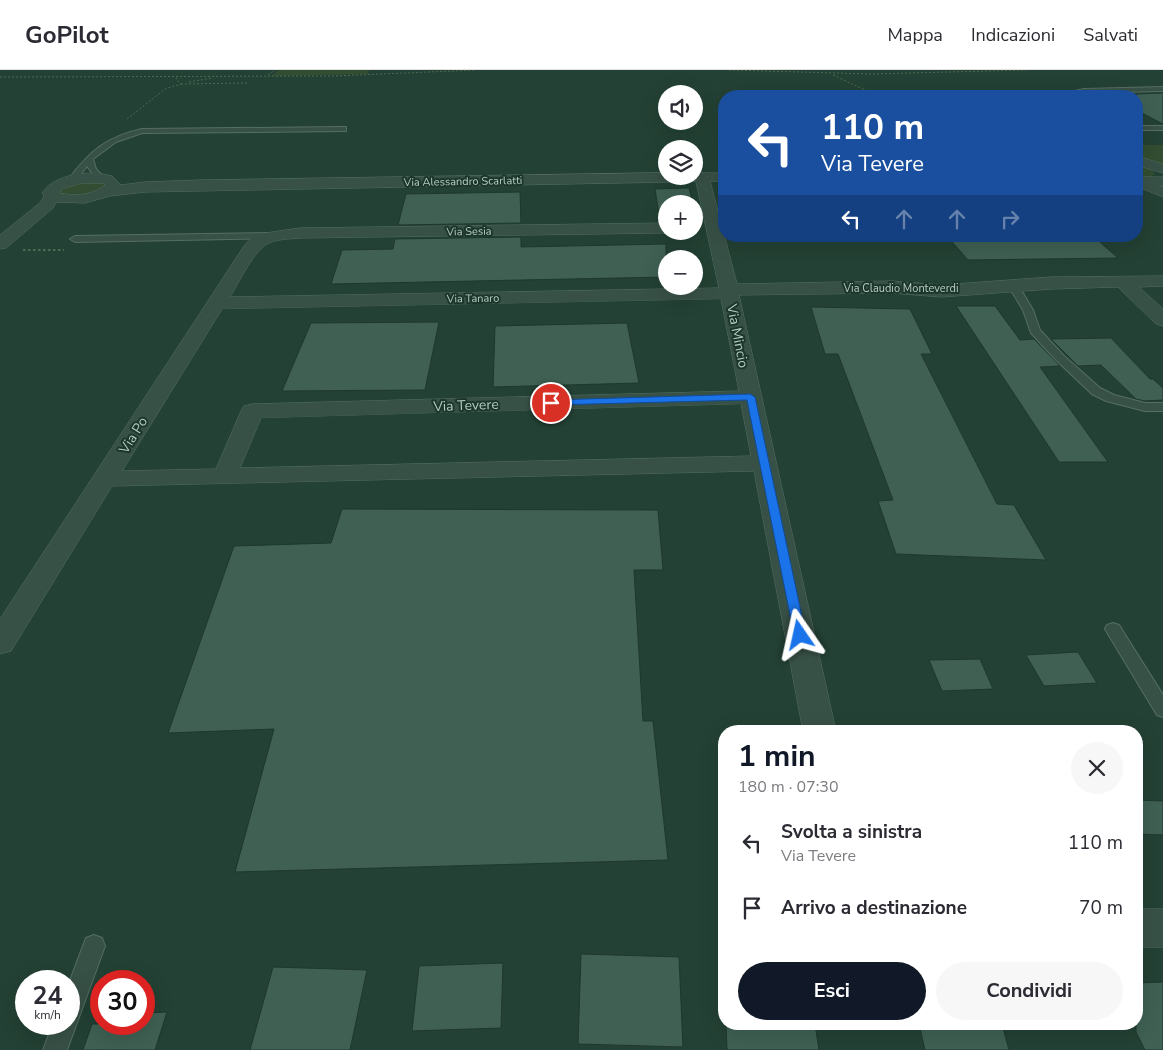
<!DOCTYPE html>
<html lang="it">
<meta charset="utf-8">
<style>
body{margin:0;font-family:"Nunito Sans",sans-serif;background:#f7f7f7;color:#2b2b33;height:100vh;display:flex;flex-direction:column;font-size:19px;white-space:nowrap}
*{box-sizing:border-box;margin:0}
p{font-size:16px;color:#7c7c81}
.icon{flex:none;width:28px;height:28px;fill:none;stroke:currentColor;stroke-width:2;stroke-linecap:round;stroke-linejoin:round}
.map{position:relative;flex:1;overflow:hidden}
.drawer{position:absolute;left:718px;top:655px;width:425px;height:305px;display:flex;flex-direction:column;background:#fff;border-radius:20px;box-shadow:0 5px 20px #0002}
.drawer>*{flex:none}
.guide{position:absolute;left:718px;top:20px;width:425px;height:152px;border-radius:20px;box-shadow:0 5px 20px #0002;background:#1a4fa0;color:#fff;overflow:hidden}
.controls{position:absolute;left:658px;top:15px;display:grid;gap:10px}
.controls a{display:grid;place-items:center;width:45px;height:45px;border-radius:50%;background:#fff;box-shadow:0 5px 20px #0002;font-size:25px}
.speed{position:absolute;left:15px;top:900px;display:flex;gap:10px;font-size:25px;font-weight:700;text-align:center}
.speed>*{display:grid;place-content:center;width:65px;height:65px;border-radius:50%;background:#fff;box-shadow:0 5px 20px #0002;line-height:1}
.speed small{font-size:12px;font-weight:400}
.speed .limit{border:8px solid #d22;background:#fff;color:#111}
.pin{position:absolute;display:grid;place-items:center;width:42px;height:42px;color:#fff;margin:-21px;border:2px solid #fff;border-radius:50%;box-shadow:0 1px 5px #0007}
.me{position:absolute;width:55px;margin:-28px;rotate:349deg;stroke-linejoin:round;filter:drop-shadow(0 0 4px #0008)}
.turn{display:flex;align-items:center;gap:18px;height:105px;padding:0 20px;font-size:22px}
.turn .icon{width:65px;height:65px;stroke-width:2.5}
.turn b{display:block;font-size:35px;line-height:42px}
.lanes{display:flex;align-items:center;height:48px;padding:0 20px;background:#0003;justify-content:center;gap:25px;direction:ltr}
.lanes .off{opacity:.35}
.round{display:grid;place-items:center;flex:none;width:52px;height:52px;border-radius:26px;background:#f7f7f7}
.overview{display:flex;align-items:center;justify-content:space-between;height:85px;padding:0 20px}
h1{font-size:30px;font-weight:700;line-height:38px;color:#111827}
.primary-button{display:flex;gap:10px;margin-top:auto;padding:10px 20px}
.primary-button a{flex:1;height:58px;border-radius:30px;background:#111827;color:#fff;font-size:20px;font-weight:700;line-height:58px;text-align:center}
.primary-button a+a{background:#f7f7f7;color:#2b2b33}
ul{padding:0;list-style:none}
li{display:flex;align-items:center;gap:15px;height:65px;padding:0 20px}
li div{flex:1}
li b{display:block;font-size:19px}
li em{font-style:normal}
header{display:flex;align-items:center;gap:30px;box-sizing:border-box;height:70px;padding:0 25px;background:#fff;border-bottom:1px solid #e1e1e2}
header strong{font-size:24px}
nav{display:flex;gap:28px;margin-inline-start:auto;font-size:18px}
.map>svg:first-child{display:block}
</style>
<header>
<strong>GoPilot</strong>
<nav><a>Mappa</a><a>Indicazioni</a><a>Salvati</a></nav>
</header>
<div class="map">
<svg width="1163" height="980" viewBox="0 0 1163 980">
<rect width="100%" height="100%" fill="#234134"/>
<path fill="#324d31" d="M279,0H369L368,4L271,6Z
M1136,75H1163V95L1149,98L1155,103L1151,107L1136,108Z
M96,110L108,115L89,125H59L57,120L60,117Z"/>
<path fill="#3f6053" stroke="#1f382d" d="M1163,23V54L1136,40V24Z
M689,118L693,134H666V151H660L655,119Z
M520,122L521,153L398,155L406,124Z
M947,166H1093L1118,188L968,190Z
M521,167V177L666,174V207L331,214L342,180L393,179L395,169Z
M956,236H995L1020,270L1034,269L1060,296L1040,297L1108,392H1059Z
M811,237L910,239L932,284H921L997,434L1014,435L1046,490L896,484L878,431L893,430L838,284H825Z
M439,252L425,320L282,321L311,253Z
M627,253L639,313L493,317L495,256Z
M1111,268L1150,309H1153L1163,318V330L1145,331L1136,329L1101,295L1078,296L1051,269Z
M342,439L658,440L663,500H634L643,651H653L668,790L235,802L274,659L168,663L234,476L331,473Z
M1078,582L1097,613L1044,616L1026,585Z
M980,589L993,619L942,621L929,590Z
M1136,730L1163,731V765L1136,764Z
M581,884L679,887L683,977L578,974Z
M503,893L501,958L412,961L419,896Z
M273,897L367,900L350,980H250Z
M1163,912V980H1145L1136,962V913Z
M167,942L155,980H83L92,954H144V943Z
M726,954H815L819,980H727Z
M919,954H1002L1009,980H925Z"/>
<g fill="none" stroke-linecap="round" stroke-linejoin="round">
<g stroke="#566e64" stroke-width="2">
<path id="service" d="M1163,17V21L1084,23L1068,26L1070,22L1084,19Z
M1136,56H1163V60H1136Z
M343,57H346V61L142,63L116,72L93,89L96,99L104,108L103,110H97L87,96L75,112L68,110C90,81 106,67 142,59Z
M273,163L278,166L276,168L75,172L70,169L75,166Z
M1013,212L1017,213L1033,240L1040,260L1064,286L1100,318L1114,325L1145,333H1163V341H1145L1106,331L1092,324L1056,290L1031,263L1023,240L1008,215Z
M1113,553L1119,555L1163,625V647L1157,645L1105,559L1107,555Z
M94,865L102,868L105,876L67,980H43L53,954H69V913L86,868Z"/>
</g>
<g stroke="#566e64" stroke-width="1">
<path id="minor" d="M702,103L707,104L709,107L737,214L892,211L941,215L1051,207L1163,206V216L1139,217L1163,239V256L1156,254L1118,217L1051,219L941,227L892,223L739,225L836,661H803L754,401L112,416L11,581L0,584V549L244,176L251,168L259,164L300,158L666,153V161H672L666,163L300,168C290,169 278,169 269,173C255,178 238,214 230,227L719,218L695,107L697,104ZM721,229L739,321L252,334L244,336L241,341L216,399L122,401L222,239ZM741,334L751,386L240,398L261,348Z
M1136,108L1144,109L1163,117V127L1136,116Z
M1136,839H1163V877H1136Z"/>
</g>
<g stroke="#566e64" stroke-width="1">
<path id="tertiary" d="M1136,86L1163,94V103L1136,95Z
M666,103V106H694V103H724V111L145,122L110,126L85,133L56,132L53,138L6,178L0,179V165L41,132L44,126L42,123C56,103 90,100 112,106L121,115L145,112L201,110ZM82,113H103L105,115C92,126 74,126 59,123L62,119Z
M1136,107H1163V115L1136,116Z"/>
</g>
<path stroke="#4f6a53" stroke-width="1" stroke-dasharray="2 2" stroke-linecap="butt" d="M729,0L870,4L1027,0
M268,5L275,0
M833,5L878,26
M0,7L334,6L476,0
M189,12L212,8
M181,14L249,13
M127,49L165,19L181,14L176,9L178,6"/>
<path stroke="#4f6a53" stroke-width="2" stroke-dasharray="2.5 2.5" stroke-linecap="butt" d="M23,180H64"/>
<use href="#service" fill="#385146" fill-rule="evenodd"/>
<use href="#minor" fill="#385146" fill-rule="evenodd"/>
<use href="#tertiary" fill="#385146" fill-rule="evenodd"/>
</g>
<path fill="#1a73e8" stroke="#114b97" d="M750,324L755,327L806,565L805,569H796L794,565L747,330L551,335L546,333L551,330Z"/>
<g text-anchor="middle" stroke-width="4" stroke-linejoin="round" paint-order="stroke">
<g font-size="11" fill="#b4cbc2" stroke="#1d362b">
<text transform="translate(463 111) rotate(-1)" y="4">Via Alessandro Scarlatti</text>
<text transform="translate(469 161) rotate(-1)" y="4">Via Sesia</text>
<text x="901" y="222">Via Claudio Monteverdi</text>
<text transform="translate(473 228) rotate(-1)" y="4">Via Tanaro</text>
</g>
<g font-size="14" fill="#b4cbc2" stroke="#1d362b">
<text transform="translate(738 266) rotate(79)" y="5">Via Mincio</text>
<text transform="translate(466 335) rotate(-2)" y="5">Via Tevere</text>
<text transform="translate(133 365) rotate(-58)" y="5">Via Po</text>
</g>
</g>
</svg>
<div class="controls">
<a><svg class="icon" aria-label="sound" viewBox="0 0 24 24"><path d="M4 9h4l5-4v14l-5-4H4zM17 9q2 3 0 6"/></svg></a>
<a><svg class="icon" aria-label="layers" viewBox="0 0 24 24"><path d="M12 4l9 5-9 5-9-5zM3 14l9 5 9-5"/></svg></a>
<a>+</a>
<a>−</a>
</div>
<div class="speed"><div>24<small>km/h</small></div><div class="limit">30</div></div>
<div class="pin" style="left:551px;top:333px;background:#d93025"><svg class="icon" aria-label="arrive" viewBox="0 0 24 24"><path d="M6 21V4h12l-3 4 3 4H6"/></svg></div>
<svg class="me" style="left:800px;top:565px" viewBox="-20 -20 40 40"><path d="M0-17L14 15 0 8-14 15z" fill="#1a73e8" stroke="#fff" stroke-width="4"/></svg>
<div class="guide">
<div class="turn"><svg class="icon" aria-label="left" viewBox="0 0 24 24"><path d="M17 20v-9H6M10 6l-5 5 5 5"/></svg><div><b>110 m</b>Via Tevere</div></div>
<div class="lanes"><svg class="icon" aria-label="left" viewBox="0 0 24 24"><path d="M17 20v-9H6M10 6l-5 5 5 5"/></svg><svg class="icon off" aria-label="ahead" viewBox="0 0 24 24"><path d="M12 20V5M6 11l6-6 6 6"/></svg><svg class="icon off" aria-label="ahead" viewBox="0 0 24 24"><path d="M12 20V5M6 11l6-6 6 6"/></svg><svg class="icon off" aria-label="right" viewBox="0 0 24 24"><path d="M7 20v-9h11M14 6l5 5-5 5"/></svg></div>
</div>
<section class="drawer">
<div class="overview"><div><h1>1 min</h1><p>180 m · 07:30</p></div><a class="round"><svg class="icon" aria-label="close" viewBox="0 0 24 24"><path d="M6 6l12 12M18 6L6 18"/></svg></a></div>
<ul>
<li><svg class="icon" aria-label="left" viewBox="0 0 24 24"><path d="M17 20v-9H6M10 6l-5 5 5 5"/></svg><div><b>Svolta a sinistra</b><p>Via Tevere</p></div><em>110 m</em></li>
<li><svg class="icon" aria-label="arrive" viewBox="0 0 24 24"><path d="M6 21V4h12l-3 4 3 4H6"/></svg><div><b>Arrivo a destinazione</b></div><em>70 m</em></li>
</ul>
<div class="primary-button"><a>Esci</a><a>Condividi</a></div>
</section>
</div>
